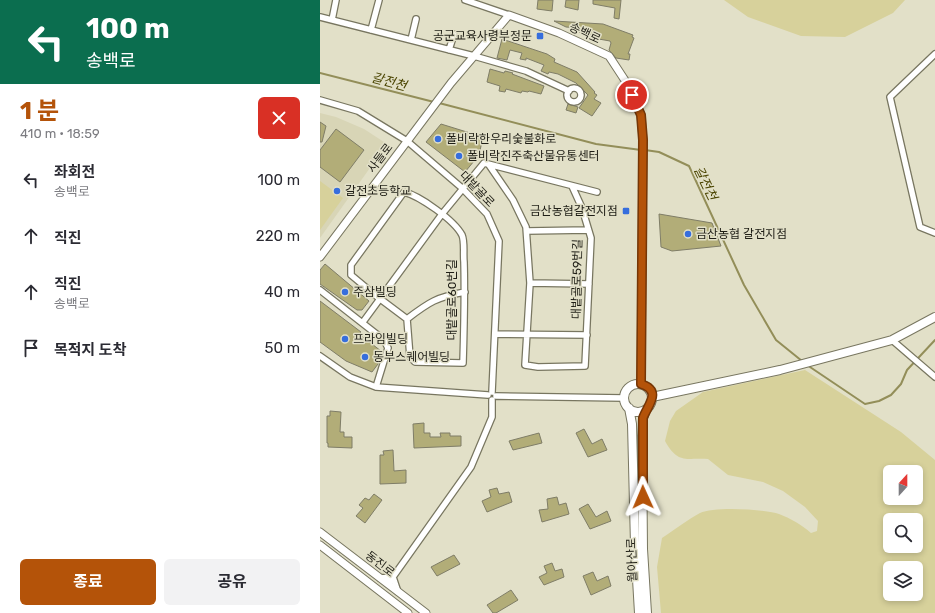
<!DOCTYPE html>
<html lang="ko">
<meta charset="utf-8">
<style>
body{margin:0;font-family:Rubik,"Noto Sans KR",sans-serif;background:#f2f2f3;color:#2b2b33;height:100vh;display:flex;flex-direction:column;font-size:15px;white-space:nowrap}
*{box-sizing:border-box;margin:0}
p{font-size:13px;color:#7c7c81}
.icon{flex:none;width:22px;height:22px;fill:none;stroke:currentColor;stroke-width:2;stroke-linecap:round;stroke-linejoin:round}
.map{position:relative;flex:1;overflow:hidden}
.panel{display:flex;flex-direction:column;background:#fff;width:320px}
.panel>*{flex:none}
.guide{background:#0b6e4f;color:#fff;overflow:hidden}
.needle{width:26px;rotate:21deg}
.fabs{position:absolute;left:563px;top:465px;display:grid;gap:8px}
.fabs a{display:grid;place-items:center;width:40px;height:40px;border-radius:6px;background:#fff;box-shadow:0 2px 6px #0003;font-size:20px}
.pin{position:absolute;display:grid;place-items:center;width:34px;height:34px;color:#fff;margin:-17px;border:2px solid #fff;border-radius:50%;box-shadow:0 1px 4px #0007}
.me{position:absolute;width:44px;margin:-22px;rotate:359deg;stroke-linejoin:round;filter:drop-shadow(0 0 3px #0008)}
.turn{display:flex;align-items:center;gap:14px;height:84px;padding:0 20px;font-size:18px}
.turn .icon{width:52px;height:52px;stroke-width:2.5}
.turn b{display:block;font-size:28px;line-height:34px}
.round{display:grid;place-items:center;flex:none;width:42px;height:42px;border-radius:6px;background:#f2f2f3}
.summary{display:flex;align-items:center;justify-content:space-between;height:68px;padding:0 20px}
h1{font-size:24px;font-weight:700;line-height:30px;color:#b45309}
.cta{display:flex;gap:8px;margin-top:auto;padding:8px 20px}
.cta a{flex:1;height:46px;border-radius:6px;background:#b45309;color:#fff;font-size:16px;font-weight:700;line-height:46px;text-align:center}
.cta a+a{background:#f2f2f3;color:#2b2b33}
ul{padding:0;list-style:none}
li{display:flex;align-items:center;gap:12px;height:56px;padding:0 20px}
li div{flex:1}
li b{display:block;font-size:15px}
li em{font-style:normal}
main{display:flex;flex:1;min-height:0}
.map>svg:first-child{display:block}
</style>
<main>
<section class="panel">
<div class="guide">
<div class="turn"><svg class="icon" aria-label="left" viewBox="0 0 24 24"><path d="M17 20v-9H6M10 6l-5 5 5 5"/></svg><div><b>100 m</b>송백로</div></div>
</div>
<div class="summary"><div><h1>1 분</h1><p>410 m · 18:59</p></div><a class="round" style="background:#d93025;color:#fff"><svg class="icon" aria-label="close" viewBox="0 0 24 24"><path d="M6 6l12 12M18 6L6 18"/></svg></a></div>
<ul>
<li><svg class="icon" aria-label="left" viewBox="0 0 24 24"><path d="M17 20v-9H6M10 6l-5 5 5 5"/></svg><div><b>좌회전</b><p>송백로</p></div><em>100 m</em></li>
<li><svg class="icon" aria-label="ahead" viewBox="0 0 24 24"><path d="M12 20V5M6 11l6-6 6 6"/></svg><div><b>직진</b></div><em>220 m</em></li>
<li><svg class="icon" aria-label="ahead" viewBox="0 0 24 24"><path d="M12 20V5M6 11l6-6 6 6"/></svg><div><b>직진</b><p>송백로</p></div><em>40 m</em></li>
<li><svg class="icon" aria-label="arrive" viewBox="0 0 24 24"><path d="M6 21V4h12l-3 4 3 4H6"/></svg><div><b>목적지 도착</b></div><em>50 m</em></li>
</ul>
<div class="cta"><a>종료</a><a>공유</a></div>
</section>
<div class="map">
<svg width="615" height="613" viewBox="0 0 615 613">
<rect width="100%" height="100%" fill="#e2e0c8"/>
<path fill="#d8d5b6" d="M0,113L16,117L44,129L67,144L0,238Z"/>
<path fill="#d7d19b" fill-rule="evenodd" d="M404,0H585L573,13L525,37L481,36L428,17Z
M0,181L23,198L0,230Z
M485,370L581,432L615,460V613H341L337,567L342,538C354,530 367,520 380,513C394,506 444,509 459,514C470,518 482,525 491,533L497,531L498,521L485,507L463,491L443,482L408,475L388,459C365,458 358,464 345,441L350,421L356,411L383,392ZM570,472H596V498H570ZM570,520H596V546H570ZM570,568H596V594H570Z"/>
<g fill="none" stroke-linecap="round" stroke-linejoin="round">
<path stroke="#938e59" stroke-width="2" d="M0,73L114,102
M119,103L276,144L321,150
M325,150L339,152L369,166L424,285L456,340L482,361
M487,365L545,404L559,401L571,395L581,384L587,370L615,340"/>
</g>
<path fill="#b2ad78" stroke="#7f7d67" d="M218,0H233L232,11L217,9Z
M246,0H259L258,10L245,7Z
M273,0H301L299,19L294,18L295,8L273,4Z
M234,21L283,24L313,35L312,37L314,38L308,54H310L309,60L296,58L289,50L291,43L290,41L273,38V35L259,32V28L246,27Z
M182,39L227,54L235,59L234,62L257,72L275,92L274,93L277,95L274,99L281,103L272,116L259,108L268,95L256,83L238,74L229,72L228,74L221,71L224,65L206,58V60L200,59L202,53L190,50L187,60L177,58Z
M170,69L184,73L185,71L193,73L192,74L224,86L221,94L209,91L208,92L202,91L201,93L186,89L185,92L179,91L180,86L167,82Z
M248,104L258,107L256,113L246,110Z
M0,122L6,126L2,142H0Z
M121,124L163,137L159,155L145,172L106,142Z
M16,129L44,150L20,182L0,167V150Z
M339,214L392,223L401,246L352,251L341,247Z
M5,264L49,301L42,310H37L0,284V270Z
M0,301L41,332L39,334L61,351L58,364L52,372L26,361L0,342Z
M10,411L21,412L20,432H24V437H32V448L8,447V443H7V416H10Z
M104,423V433H110V437H121L120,433H130V436H141V446L94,448L93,424Z
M264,429L272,444L282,439L287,450L268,457L256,433Z
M219,433L222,443L193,450L189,441Z
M73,450L74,471L86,470V483L60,484V455H64L63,451Z
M177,488L179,494L189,492L192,502L167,512L162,501L171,497L169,490Z
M54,494L62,500L45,523L36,516L43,508L39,505L45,498L49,500Z
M237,497L239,505L246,503L249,514L222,522L219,510L228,509L227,499Z
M268,504L276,517L287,511L291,521L270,529L259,509Z
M134,555L140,564L117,576L111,567Z
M232,563L235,571L242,569L244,577L224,585L219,577L227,573L224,566Z
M273,572L277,581L288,576L291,586L271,595L263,576Z
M191,590L198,600L176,613H173L167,605Z"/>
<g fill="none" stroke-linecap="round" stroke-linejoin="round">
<g stroke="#787660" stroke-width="8">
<path id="minor" d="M145,0L189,15
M0,17L154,56L206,71L249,91
M12,20L16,0
M51,30L59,0
M91,40L96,19
M129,50L134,34
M615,54L570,97L600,227L615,233
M247 95a7 7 0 1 1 14 0a7 7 0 1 1-14 0Z
M0,100L38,111L87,141L142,188L167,214L179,241L172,392
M169,165L193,200L206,227L210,283L205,365L218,367L265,366L271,238L262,208L252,186
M84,192C100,196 134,220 142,235C145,242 143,254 144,262C145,296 144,330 143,363L95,362L90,357L87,319L55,295L31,275V265Z
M207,231L268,230
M210,283L269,284
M0,290L64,340L68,348L56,387
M87,319C109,302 117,297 145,292
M43,322L122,214L164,163L277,192
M175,334L267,335
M572,340L615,377
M0,356L30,377L56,387L168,395
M176,396L304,398
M60,578L73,577L78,592
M68,584L151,467L172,417V400"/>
</g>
<g stroke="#787660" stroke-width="9">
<path id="tertiary" d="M0,257L131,83L189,15L239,33L289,56L308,85L321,115L323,140L321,384
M0,532L106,613
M0,545L88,613"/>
</g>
<g stroke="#787660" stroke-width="10">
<path id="secondary" d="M304 398a14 14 0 1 1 28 0a14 14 0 1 1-28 0Z
M332,397L460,370L572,340L615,317
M309,408L312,424L315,545L319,613
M326,410L323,418L322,443L323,549L327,613"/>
</g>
<use href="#minor" stroke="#fff" stroke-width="5.5"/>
<use href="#tertiary" stroke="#fff" stroke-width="7"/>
<use href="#secondary" stroke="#fff" stroke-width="8"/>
</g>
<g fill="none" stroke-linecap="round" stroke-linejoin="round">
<g stroke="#753606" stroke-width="10">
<path id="route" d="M312,95L321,115L323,140L321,384C343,391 327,406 323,418V497"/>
</g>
<use href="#route" stroke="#b45309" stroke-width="7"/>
</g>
<g fill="#366edd" stroke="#e2e0c8" stroke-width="1.5">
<rect x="216" y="32" width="8" height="8" rx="2"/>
<circle cx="118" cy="139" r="4"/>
<circle cx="139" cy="156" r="4"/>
<circle cx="17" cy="191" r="4"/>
<rect x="302" y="207" width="8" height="8" rx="2"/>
<circle cx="368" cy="234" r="4"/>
<circle cx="25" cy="292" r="4"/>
<circle cx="25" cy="339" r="4"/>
<circle cx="45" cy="357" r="4"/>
</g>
<g text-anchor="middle" stroke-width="3" stroke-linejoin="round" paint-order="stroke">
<g font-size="12" fill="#1f1e16" stroke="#e2e0c8">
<text transform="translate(265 33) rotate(25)" y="4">송백로</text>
<text transform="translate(60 158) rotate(-53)" y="4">사들로</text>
<text transform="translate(157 189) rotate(46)" y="4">대밭골로</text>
<text transform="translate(257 279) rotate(-89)" y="4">대밭골로59번길</text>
<text transform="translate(132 300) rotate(-90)" y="4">대밭골로60번길</text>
<text transform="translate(312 560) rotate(-92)" y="4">월아산로</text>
<text transform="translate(60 564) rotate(38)" y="4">동진로</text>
</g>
<g font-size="12" fill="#1f1e16" stroke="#e2e0c8" text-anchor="start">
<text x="212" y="40" text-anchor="end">공군교육사령부정문</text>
<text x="126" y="143">폴비락한우리숯불화로</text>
<text x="147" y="160">폴비락진주축산물유통센터</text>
<text x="25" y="195">갈전초등학교</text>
<text x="298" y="215" text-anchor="end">금산농협갈전지점</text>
<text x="376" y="238">금산농협 갈전지점</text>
<text x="33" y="296">주삼빌딩</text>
<text x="33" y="343">프라임빌딩</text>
<text x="53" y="361">동부스퀘어빌딩</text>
</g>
<g font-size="13" font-style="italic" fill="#4a4400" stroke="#e2e0c8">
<text transform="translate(69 81) rotate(15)" y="5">갈전천</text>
<text transform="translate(386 183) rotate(64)" y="5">갈전천</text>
</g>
</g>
</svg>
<div class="fabs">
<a><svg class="needle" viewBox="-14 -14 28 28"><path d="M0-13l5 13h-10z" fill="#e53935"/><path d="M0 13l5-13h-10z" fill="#7c7c81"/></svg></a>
<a><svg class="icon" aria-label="search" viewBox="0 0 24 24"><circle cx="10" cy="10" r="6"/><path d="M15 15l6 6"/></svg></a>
<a><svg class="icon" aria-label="layers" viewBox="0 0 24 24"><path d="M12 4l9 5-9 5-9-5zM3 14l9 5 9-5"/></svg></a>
</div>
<div class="pin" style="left:312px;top:95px;background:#d93025"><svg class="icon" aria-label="arrive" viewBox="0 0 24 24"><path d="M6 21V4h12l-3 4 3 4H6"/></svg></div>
<svg class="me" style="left:323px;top:497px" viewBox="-20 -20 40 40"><path d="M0-17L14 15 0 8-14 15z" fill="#b45309" stroke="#fff" stroke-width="4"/></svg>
</div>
</main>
